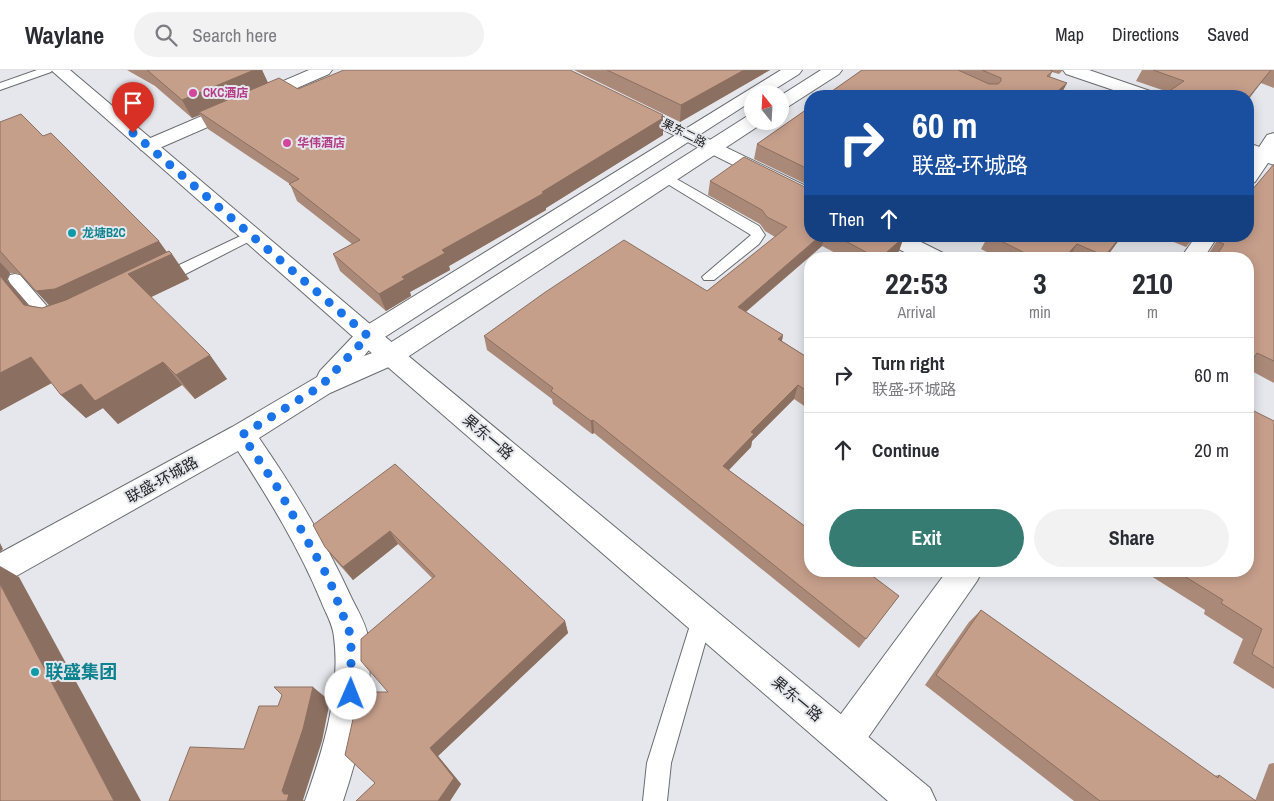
<!DOCTYPE html>
<meta charset="utf-8">
<style>
body{margin:0;font-family:"Archivo Narrow","Noto Sans SC",sans-serif;background:#f2f2f3;color:#2b2b33;height:100vh;display:flex;flex-direction:column;font-size:19px;white-space:nowrap}
*{box-sizing:border-box;margin:0}
p{font-size:16px;color:#7c7c81}
.icon{flex:none;width:28px;height:28px;fill:none;stroke:currentColor;stroke-width:2;stroke-linecap:round;stroke-linejoin:round}
.map{position:relative;flex:1;overflow:hidden}
.details{position:absolute;left:804px;top:182px;width:450px;height:325px;display:flex;flex-direction:column;background:#fff;border-radius:20px;box-shadow:0 2px 12px #0003}
.details>*{flex:none}
.guide{position:absolute;left:804px;top:20px;width:450px;height:152px;border-radius:20px;box-shadow:0 2px 12px #0003;background:#1a4fa0;color:#fff;overflow:hidden}
.needle{width:32px;rotate:342deg}
.fabs{position:absolute;left:744px;top:15px;display:grid;gap:10px}
.fabs a{display:grid;place-items:center;width:45px;height:45px;border-radius:50%;background:#fff;box-shadow:0 2px 12px #0003;font-size:25px}
.pin{position:absolute;display:grid;place-items:center;width:42px;height:42px;color:#fff;margin:-51px -21px;border-radius:50% 50% 50% 0;rotate:-45deg;box-shadow:0 0 5px #0007}
.pin .icon{rotate:45deg}
.me{position:absolute;width:55px;margin:-28px;rotate:1deg;stroke-linejoin:round;filter:drop-shadow(0 0 4px #0008)}
.turn{display:flex;align-items:center;gap:18px;height:105px;padding:0 25px;font-size:22px}
.turn .icon{width:65px;height:65px;stroke-width:2.5}
.turn b{display:block;font-size:35px;line-height:42px}
.then{display:flex;align-items:center;height:48px;padding:0 25px;background:#0003;gap:10px;font-size:19px}
.eta{display:flex;justify-content:space-evenly;align-items:center;height:85px;text-align:center}
.eta b{font-size:30px;font-weight:800;line-height:35px}
.primary-button{display:flex;gap:10px;margin-top:auto;padding:10px 25px}
.primary-button a{flex:1;height:58px;border-radius:30px;background:#367c72;color:#fff;font-size:20px;font-weight:800;line-height:58px;text-align:center}
.primary-button a+a{background:#f2f2f3;color:#2b2b33}
ul{padding:0;list-style:none}
li{display:flex;align-items:center;gap:15px;height:75px;padding:0 25px;border-top:1px solid #e1e1e2}
li div{flex:1}
li b{display:block;font-size:19px}
li em{font-style:normal}
header{display:flex;align-items:center;gap:30px;box-sizing:border-box;height:70px;padding:0 25px;background:#fff;border-bottom:1px solid #e1e1e2}
header strong{font-size:24px}
nav{display:flex;gap:28px;margin-inline-start:auto;font-size:18px}
.search{width:350px;height:45px;background:#f2f2f3;display:flex;align-items:center;gap:12px;box-sizing:border-box;padding:0 18px;border-radius:28px;color:#7c7c81;font-size:19px}
.map>svg:first-child{display:block}
</style>
<header>
<strong>Waylane</strong>
<div class="search"><svg class="icon" aria-label="search" viewBox="0 0 24 24"><circle cx="10" cy="10" r="6"/><path d="M15 15l6 6"/></svg>Search here</div>
<nav><a>Map</a><a>Directions</a><a>Saved</a></nav>
</header>
<div class="map">
<svg width="1274" height="731" viewBox="0 0 1274 731">
<rect width="100%" height="100%" fill="#e5e7ec"/>
<g fill="none" stroke-linecap="round" stroke-linejoin="round">
<g stroke="#696b6f" stroke-width="2">
<path id="service" d="M37,0H52L51,2L0,20V13Z
M666,103L759,156L765,165L759,174L714,210H704L702,207L751,165L661,110L660,107L661,104Z
M251,161L256,162L258,165L256,168L166,214H156L154,210L156,206Z
M15,204L20,205L58,249L62,250L65,254L62,258L57,260L49,258L10,213L8,209L10,205Z
M702,539L709,542L712,549L671,693L667,731H643L647,693L692,549L695,542Z"/>
</g>
<g stroke="#696b6f" stroke-width="2">
<path id="minor" d="M309,0H332L329,4L155,80L148,82L141,80L138,76L141,72Z
M630,31L810,118V132L803,130L624,40L621,36L624,32Z
M1274,63V84L1255,112L1248,114V94L1267,65Z
M880,166H909L945,184L948,189H918L883,171Z
M1196,166H1218L1203,189H1180Z
M368,257L377,260L380,266L364,286L391,276L400,278L404,285L400,292L330,323L259,368C295,420 326,472 352,529C358,541 366,554 368,567C375,622 360,679 343,731H305C323,680 341,622 334,567C333,554 325,542 321,531C299,478 269,429 238,381L11,509L0,513V483L232,357L317,307L320,301L359,260Z
M947,501H982L977,511L858,682L845,687L832,682L827,669L832,656Z"/>
</g>
<g stroke="#696b6f" stroke-width="2">
<path id="tertiary" d="M781,0H802L799,4L767,24H752V31L377,272L368,275L359,272L356,266L359,260Z
M821,0H842L839,4L786,38L780,39V26Z
M1063,0H1089L1153,22L1156,26H1131L1066,4Z
M752,46V51H762L760,55L400,292L391,294L382,292L378,285L382,278L746,47Z
M1248,73L1274,82V95L1248,86Z"/>
</g>
<g stroke="#696b6f" stroke-width="2">
<path id="secondary" d="M51,0H70L377,260L930,718L936,731H888L359,272Z"/>
</g>
<use href="#service" fill="#fff" fill-rule="evenodd"/>
<use href="#minor" fill="#fff" fill-rule="evenodd"/>
<use href="#tertiary" fill="#fff" fill-rule="evenodd"/>
<use href="#secondary" fill="#fff" fill-rule="evenodd"/>
</g>
<path fill="#aa8978" fill-rule="evenodd" d="M127,0H262L268,13L298,19L663,45V65L546,138V140L449,196L450,200L410,222L411,226L386,241L340,201L333,184L352,174L297,131L290,114L208,59L200,45L192,48L155,16Z
M574,0H770L680,52Z
M862,0H1063L1059,4L1052,2L1050,7L1067,13L1060,26H825Z
M1142,0H1274V18L1261,13L1168,22L1136,11Z
M810,37V116L754,89L757,74Z
M0,52L166,182L189,209L151,227L227,309L195,329L182,315L118,354L103,338L86,348L61,325L52,313L0,341ZM10,203L20,204L49,235L42,238L28,235L7,210Z
M1274,94V313L1248,299V189H1212L1207,186L1220,166H1248L1252,120Z
M710,111L805,117L810,166H903L899,181L890,189H847L822,176L746,242L783,265L782,271L810,289V340L794,329L752,371L751,377L729,400L899,526L859,578L594,363L592,364L553,334L552,329L487,280L484,266L707,221L775,167L765,161L760,154L708,125Z
M979,166H1122L1105,189H1000L981,179L986,170Z
M1159,166H1195L1186,177Z
M1274,351V619L1233,593L1243,569L1204,544L1205,540L1143,501H1248Z
M395,394L565,551L568,563L438,686L461,714L450,731H356L375,713L388,622L432,508L398,474L353,510L335,490L325,477Z
M981,540L1214,706L1219,705L1255,731L1269,694L1274,693V731H1074L925,615L969,552Z"/>
<path fill="#8b6f61" d="M254,0H262L269,15L199,42L200,45L192,48L182,30Z
M744,0H770L680,52L681,35Z
M1271,0L1261,13L1248,30V28Z
M1067,13L1060,26H1052Z
M663,45V65L546,138V140L449,196L450,200L410,222L411,226L386,241L379,224L402,207L442,180Z
M820,166H825L822,176L735,251L738,237Z
M1121,166H1122L1105,189H1103Z
M904,167L899,181L890,189H879Z
M159,171L169,185L172,184L189,209L147,229L59,246L36,221Z
M1077,174L1068,189H1063Z
M0,192L10,203L7,210L48,259L24,235L0,206Z
M783,265L780,279L778,269Z
M210,285L227,309L195,329L176,305Z
M31,287L55,311L0,341V303Z
M163,292L182,315L118,354L103,338L86,348L61,325L81,314Z
M798,315L794,329L752,371L751,377L721,408L723,396L751,362Z
M593,350L594,363L592,364L591,351Z
M390,461L398,474L353,510L343,497Z
M0,473L3,479L0,482Z
M0,496L19,507L141,731H114L0,514Z
M565,551L568,563L438,686L461,714L450,731H438L430,678Z
M313,617L330,631L322,671L303,730L305,731H287L282,721Z"/>
<path fill="#c69f8b" stroke="#8b6f61" d="M147,0H254L182,30Z
M344,0H570L663,45L661,47L663,48L542,122L544,123L442,180L445,183L402,207L405,209L379,224L333,184L360,170L289,114L299,109L199,42L279,8L298,19Z
M607,0H744L681,35Z
M862,0H958L989,14H998L1001,11V8L982,0H1049L1053,1L1047,6L1067,13L1052,26H825Z
M1153,0H1271L1248,28V26H1162L1184,11Z
M810,37V100L757,74Z
M21,44L43,66L51,63L159,171L55,219L36,221L0,181V52Z
M744,87L805,117L810,118V166H820L738,237L783,265L778,269L810,289V323L798,315L751,362L754,364L723,396L810,460V501H866L899,526L866,569L593,350L591,351L551,321L553,318L484,266L544,223L624,170L707,221L787,157L767,147L762,140L710,111Z
M1274,94V291L1257,283L1248,297V189H1214L1224,174L1219,172L1222,166H1248V118L1252,120Z
M836,166H903L904,167L879,189Z
M991,166H1121L1105,186L1077,174L1063,189H1037Z
M169,181L172,184L128,204L210,285L176,305L163,292L95,331L81,314L61,325L31,287L0,303V206L24,235L42,238L66,230Z
M1248,338L1274,351V598L1252,584L1262,559L1221,533L1223,530L1176,501H1248Z
M395,394L565,551L430,678L454,708L438,731H356L375,713L345,685L359,622H388L361,591V569L435,506L390,461L343,497L325,477L313,455Z
M0,514L114,731H0Z
M981,540L1218,708L1219,705L1256,731H1100L936,605Z
M274,617H313L303,659L282,721L284,724H289L287,731H169L190,677L244,679L259,636H278L282,625Z"/>
<g fill="none" stroke-linecap="round" stroke-linejoin="round">
<path stroke="#1a73e8" stroke-width="9" stroke-dasharray="0 16.2" d="M133,63L368,266L321,316L242,365L277,417L329,509L351,566V624"/>
</g>
<g fill="#d1479c" stroke="#e5e7ec" stroke-width="2">
<circle cx="193" cy="23" r="5"/>
<circle cx="287" cy="73" r="5"/>
</g>
<g fill="#0f9aa8" stroke="#e5e7ec" stroke-width="2">
<circle cx="72" cy="163" r="5"/>
<circle cx="35" cy="602" r="5"/>
</g>
<g text-anchor="middle" stroke-width="4" stroke-linejoin="round" paint-order="stroke">
<g font-size="12" font-weight="bold" fill="#b23c85" stroke="#e5e7ec" text-anchor="start">
<text x="203" y="27">CKC酒店</text>
<text x="297" y="77">华伟酒店</text>
</g>
<g font-size="12" fill="#242527" stroke="#e5e7ec">
<text transform="translate(684 63) rotate(27)" y="4">果东二路</text>
</g>
<g font-size="12" font-weight="bold" fill="#0d838f" stroke="#e5e7ec" text-anchor="start">
<text x="82" y="167">龙塘B2C</text>
</g>
<g font-size="15" fill="#242527" stroke="#e5e7ec">
<text transform="translate(488 367) rotate(40)" y="5">果东一路</text>
<text transform="translate(162 410) rotate(-29)" y="5">联盛-环城路</text>
<text transform="translate(797 629) rotate(40)" y="5">果东一路</text>
</g>
<g font-size="18" font-weight="bold" fill="#0d838f" stroke="#e5e7ec" text-anchor="start">
<text x="45" y="608">联盛集团</text>
</g>
</g>
</svg>
<div class="fabs">
<a><svg class="needle" viewBox="-14 -14 28 28"><path d="M0-13l5 13h-10z" fill="#e53935"/><path d="M0 13l5-13h-10z" fill="#7c7c81"/></svg></a>
</div>
<div class="pin" style="left:133px;top:63px;background:#d93025"><svg class="icon" aria-label="arrive" viewBox="0 0 24 24"><path d="M6 21V4h12l-3 4 3 4H6"/></svg></div>
<svg class="me" style="left:351px;top:624px" viewBox="-20 -20 40 40"><circle r="19" fill="#fff"/><path d="M0-13L10 11 0 6-10 11z" fill="#1a73e8"/></svg>
<div class="guide">
<div class="turn"><svg class="icon" aria-label="right" viewBox="0 0 24 24"><path d="M7 20v-9h11M14 6l5 5-5 5"/></svg><div><b>60 m</b>联盛-环城路</div></div>
<div class="then">Then<svg class="icon" aria-label="ahead" viewBox="0 0 24 24"><path d="M12 20V5M6 11l6-6 6 6"/></svg></div>
</div>
<section class="details">
<div class="eta">
<div><b>22:53</b><p>Arrival</p></div>
<div><b>3</b><p>min</p></div>
<div><b>210</b><p>m</p></div>
</div>
<ul>
<li><svg class="icon" aria-label="right" viewBox="0 0 24 24"><path d="M7 20v-9h11M14 6l5 5-5 5"/></svg><div><b>Turn right</b><p>联盛-环城路</p></div><em>60 m</em></li>
<li><svg class="icon" aria-label="ahead" viewBox="0 0 24 24"><path d="M12 20V5M6 11l6-6 6 6"/></svg><div><b>Continue</b></div><em>20 m</em></li>
</ul>
<div class="primary-button"><a>Exit</a><a>Share</a></div>
</section>
</div>
